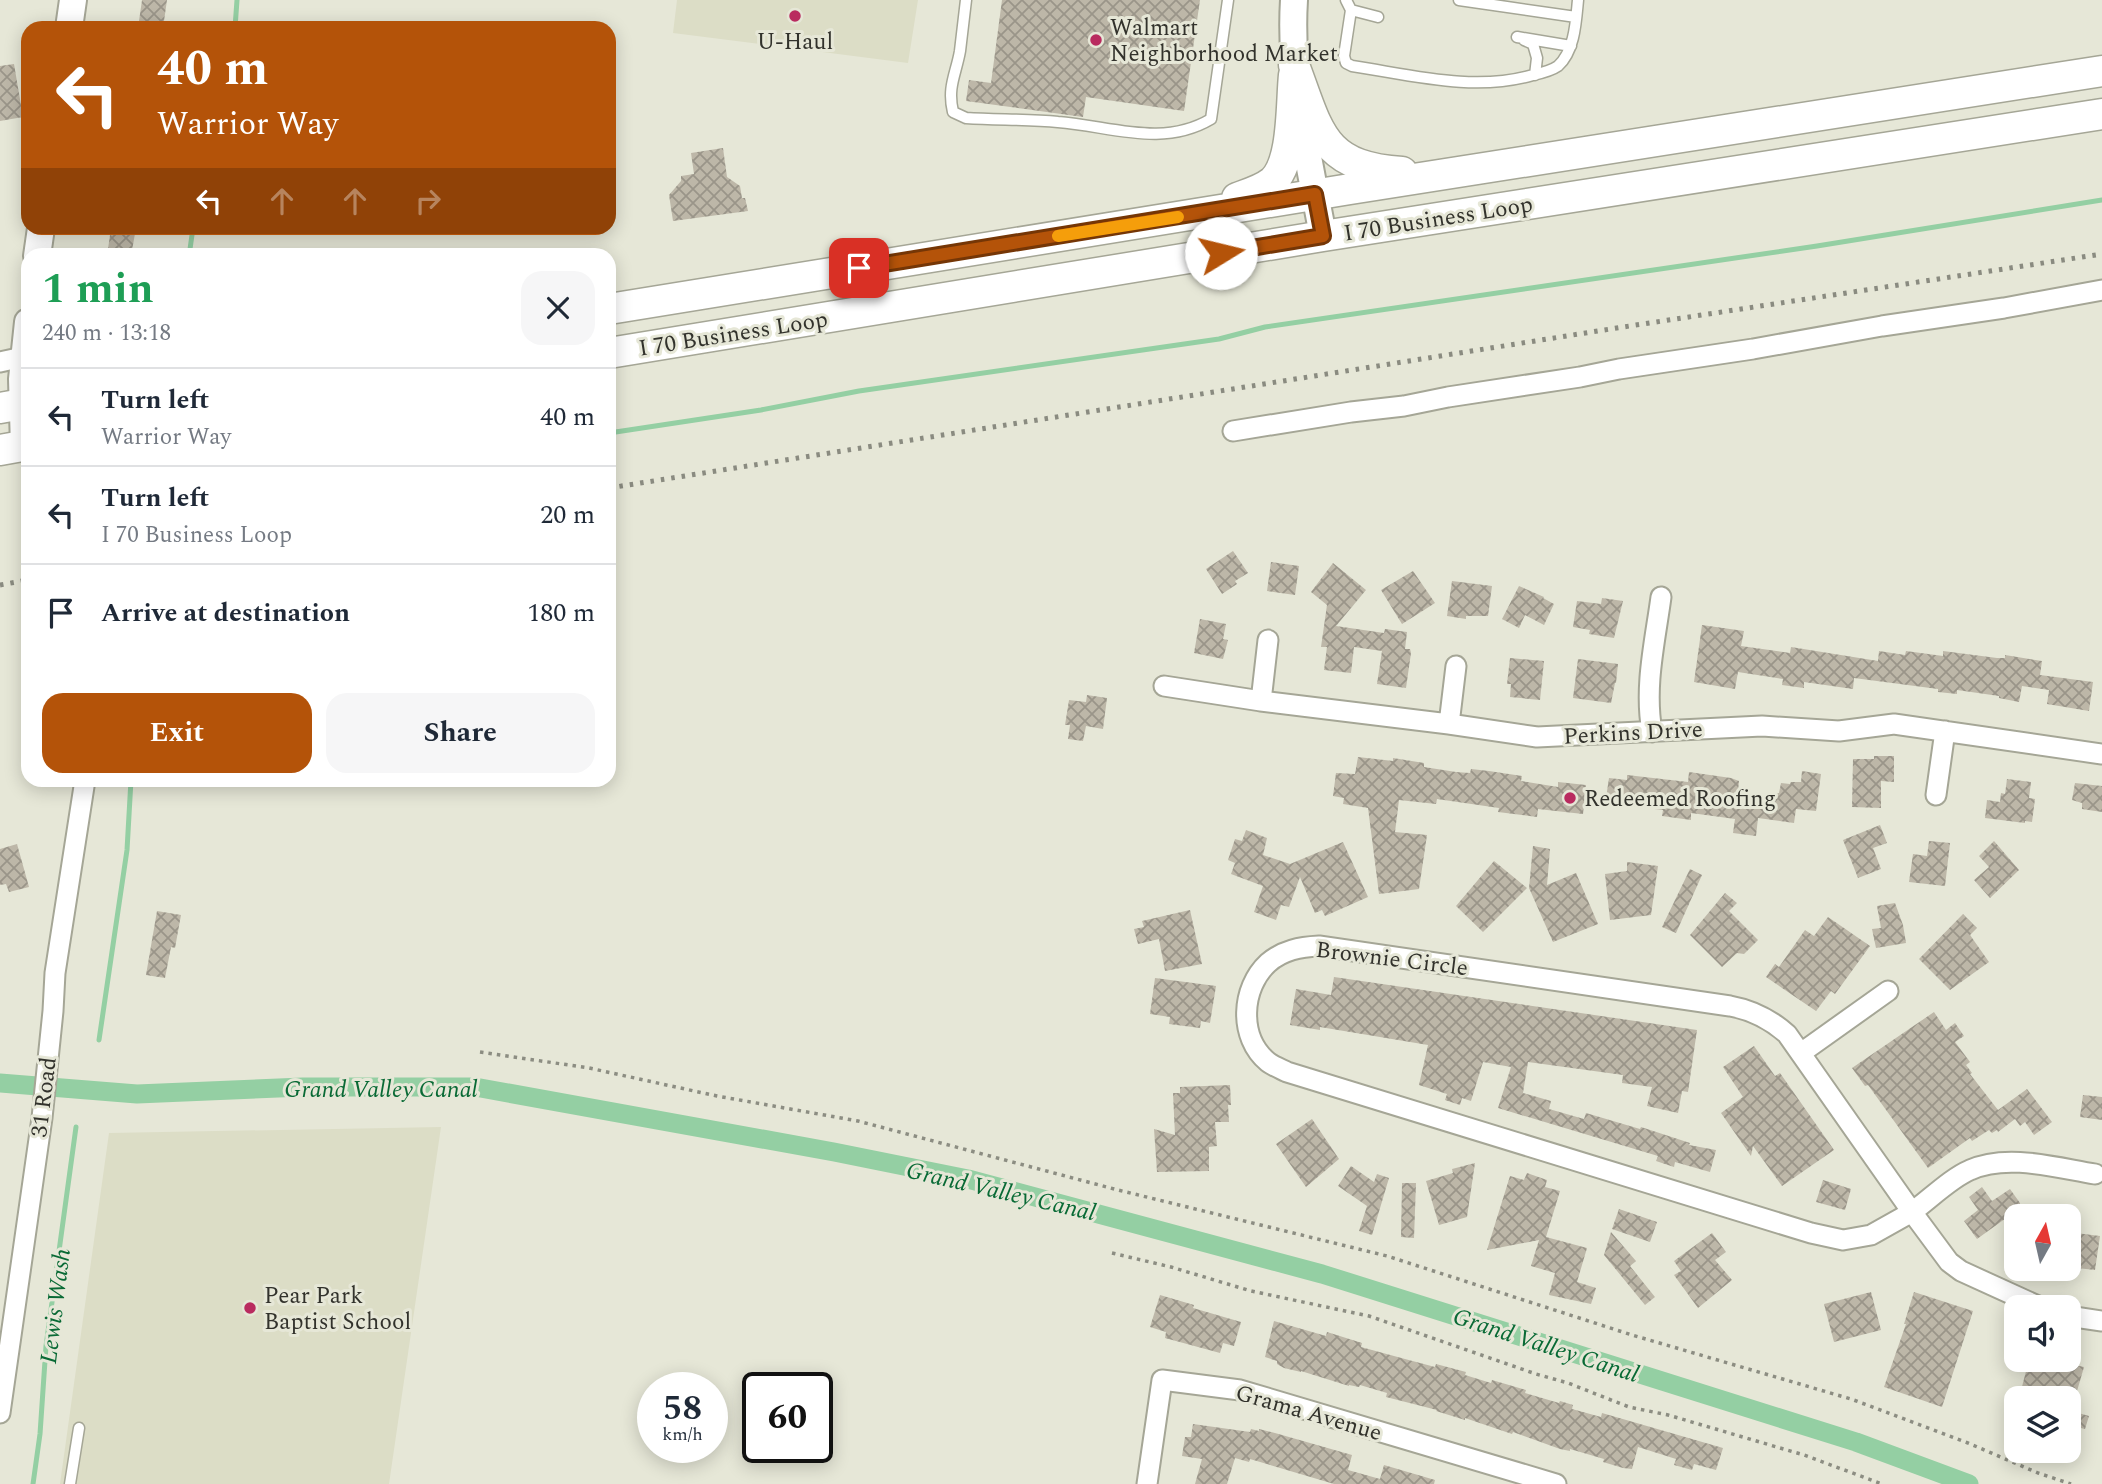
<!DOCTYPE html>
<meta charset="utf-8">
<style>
body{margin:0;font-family:Spectral,serif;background:#f6f6f7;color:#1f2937;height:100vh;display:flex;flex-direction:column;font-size:26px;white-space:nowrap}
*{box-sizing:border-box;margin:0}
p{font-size:23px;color:#747a83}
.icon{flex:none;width:38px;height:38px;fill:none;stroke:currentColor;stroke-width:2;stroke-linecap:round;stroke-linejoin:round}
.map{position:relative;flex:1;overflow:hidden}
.sheet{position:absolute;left:21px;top:248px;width:595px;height:539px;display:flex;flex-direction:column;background:#fff;border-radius:21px;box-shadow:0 4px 18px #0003}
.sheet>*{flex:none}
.top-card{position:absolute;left:21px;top:21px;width:595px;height:214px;border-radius:21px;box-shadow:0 4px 18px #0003;background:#b45309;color:#fff;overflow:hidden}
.needle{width:46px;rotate:8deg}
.buttons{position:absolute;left:2004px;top:1204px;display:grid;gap:14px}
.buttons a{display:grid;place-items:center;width:77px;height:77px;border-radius:14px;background:#fff;box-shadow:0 4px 18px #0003;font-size:35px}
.speed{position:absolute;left:637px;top:1372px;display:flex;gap:14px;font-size:35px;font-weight:700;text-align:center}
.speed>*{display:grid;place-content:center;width:91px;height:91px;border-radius:50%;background:#fff;box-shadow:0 4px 18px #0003;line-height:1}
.speed small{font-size:18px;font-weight:400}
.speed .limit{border:4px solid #111;border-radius:10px;background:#fff;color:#111}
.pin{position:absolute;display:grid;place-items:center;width:60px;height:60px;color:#fff;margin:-30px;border-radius:14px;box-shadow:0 4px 10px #0006}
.me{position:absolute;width:77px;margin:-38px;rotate:81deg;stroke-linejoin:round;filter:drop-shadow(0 0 5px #0008)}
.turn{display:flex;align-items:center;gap:24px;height:147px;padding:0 21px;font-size:32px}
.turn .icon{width:91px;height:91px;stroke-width:2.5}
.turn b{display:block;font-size:49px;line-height:60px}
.lanes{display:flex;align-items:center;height:66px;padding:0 21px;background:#0003;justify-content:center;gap:35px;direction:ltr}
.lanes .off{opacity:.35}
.round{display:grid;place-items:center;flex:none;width:74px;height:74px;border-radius:21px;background:#f6f6f7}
.summary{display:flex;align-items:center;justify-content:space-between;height:119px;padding:0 21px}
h1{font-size:42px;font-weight:700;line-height:52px;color:#1e9e55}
.primary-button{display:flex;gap:14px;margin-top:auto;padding:14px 21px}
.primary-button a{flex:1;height:80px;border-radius:21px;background:#b45309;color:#fff;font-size:28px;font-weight:700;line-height:80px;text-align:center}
.primary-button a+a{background:#f6f6f7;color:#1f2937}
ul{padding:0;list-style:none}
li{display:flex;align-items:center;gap:21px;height:98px;padding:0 21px;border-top:2px solid #e0e1e3}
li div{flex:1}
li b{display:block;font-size:26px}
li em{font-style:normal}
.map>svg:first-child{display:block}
</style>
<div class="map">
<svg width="2102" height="1484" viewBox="0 0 2102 1484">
<defs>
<pattern id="building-cross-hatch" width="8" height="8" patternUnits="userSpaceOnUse" patternTransform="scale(1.75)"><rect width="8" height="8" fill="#bdb7a8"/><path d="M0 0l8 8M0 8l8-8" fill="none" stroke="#9a9589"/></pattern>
</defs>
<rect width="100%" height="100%" fill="#e6e7d7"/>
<path fill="#dcddc6" d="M677,0H918L908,63L673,33Z
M441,1127L389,1484H60L109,1133Z"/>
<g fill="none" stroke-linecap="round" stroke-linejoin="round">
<path stroke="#94cfa3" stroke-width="5" d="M235,28L237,0
M189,256L193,228
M609,433L761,410L859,391L1219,339L1265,327L1817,246L2102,200
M99,1040L127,850L131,780
M33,1484L40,1434L46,1346L76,1127"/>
<path stroke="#94cfa3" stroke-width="19" d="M0,1083L137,1094L303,1087H475L834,1152L968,1179L1322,1274L1856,1442L1969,1484"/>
</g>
<path fill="url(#building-cross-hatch)" d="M142,0H167L163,28H138Z
M1002,0H1200L1184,111L1086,97L1083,117L966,101L969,80L991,83Z
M14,64L23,117L0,121V66Z
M723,148L727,177L740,186L742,198H745L748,211L673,221L669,195L681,181V176L694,174L691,153Z
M111,228H136L131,256H107Z
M1233,551L1248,573L1235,581L1237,584L1222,594L1206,569Z
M1271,562L1299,566L1295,595L1267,591Z
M1333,563L1366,590L1336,626L1384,633L1385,629L1407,632L1405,649H1410L1411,653L1406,688L1377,684L1382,651L1354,647L1351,673L1324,670L1327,647H1321L1327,605L1311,592Z
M1413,571L1435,603L1402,624L1381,590Z
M1452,581L1492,586L1488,616H1466V619L1447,616Z
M1519,586L1544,597L1543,598L1554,604L1544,625L1525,615L1519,628L1502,619Z
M1602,598L1623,601L1614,638L1589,634L1590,630L1573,627L1577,601L1601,604Z
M1200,619L1226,624L1223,639L1228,640L1223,659L1194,653Z
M1702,625L1744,631L1741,646L1790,653L1791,647L1878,661L1879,651L1905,655L1906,651L1943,656V651L1997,658H2005V655L2042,661L2040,675L2093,682L2089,711L2047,704L2049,690L2022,686L2019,702L1999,698V696L1957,690V694L1938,692V689L1854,678L1853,689L1804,682V688L1782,685L1783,679L1738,672L1735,689L1694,682Z
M1510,658L1544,661L1540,700L1510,697L1511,684H1507Z
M1578,659L1618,664L1616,683H1615L1611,703L1573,698Z
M1087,695L1107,698L1103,729L1086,726L1083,741L1068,739L1070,725H1065L1069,700L1086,702Z
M1874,756H1894V782L1881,781V808L1852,807L1853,759H1874Z
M1358,757L1393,761V758L1424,763V767L1456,772L1470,773L1471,769L1489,771L1522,776L1521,781L1558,787V782L1586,785L1583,814L1538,809L1537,817L1498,812L1499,808L1437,799L1436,804L1399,800L1395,832L1427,835L1419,889L1379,894L1368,808L1343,804L1344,798L1333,796L1336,773L1355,774Z
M1802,771L1821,774L1816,811L1796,809L1794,823L1758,818L1756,836L1733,833L1735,819L1691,813V820L1662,816L1663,810L1630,806L1622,804L1623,801L1606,798L1609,778L1627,780V775L1688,782L1689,772L1731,778L1739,781L1738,792L1746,794V795L1775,799L1776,793H1779L1781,783L1790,784L1791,782H1801Z
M2007,779L2031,782L2029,798L2035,799L2032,822L2025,821V823L1985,818L1987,800L2000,802L2001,793L2005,794Z
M2075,783L2102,786V812L2082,809V803L2072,800Z
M1880,825L1887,843L1873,848L1881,869L1858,878L1843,840Z
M1246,830L1267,838L1263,855L1290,864L1343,842L1368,897L1325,916L1322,910L1315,913L1300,877L1289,907L1281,905L1276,920L1254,912L1263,886L1231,874L1235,863L1228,860L1235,839L1242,841Z
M1929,841L1950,843L1945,886L1909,882L1913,854L1927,856Z
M1994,841L2019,870L1990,898L1974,880L1989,867L1979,856Z
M17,844L29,887L9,892L6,884L0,885V849Z
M1533,846L1550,849L1547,885L1576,873L1598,924L1553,942L1529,888Z
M1494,861L1527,888L1483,932L1456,906Z
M1627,862L1658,866L1651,915L1610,920L1605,874L1627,871Z
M1690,869L1702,875L1676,933L1662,927Z
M1725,893L1737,903L1729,911L1758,940L1744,954L1737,953L1722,967L1690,935Z
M1895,903L1903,925L1906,943L1876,948L1872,929L1881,928L1877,906Z
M1190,910L1202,964L1165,971L1159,939L1138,944L1134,929L1144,927L1142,921Z
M157,911L181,915L175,948L171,947L165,978L146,975Z
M1963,914L1977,928L1970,935L1989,962L1950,990L1919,959Z
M1828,917L1870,946L1835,994L1831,991L1816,1011L1766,977L1775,964L1779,967L1805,930L1814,936Z
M1334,977L1697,1030L1688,1092L1682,1091L1678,1113L1647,1106L1652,1087L1622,1083L1623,1075L1528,1062L1523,1093L1551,1101L1549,1109L1584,1119L1586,1113L1640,1129L1641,1127L1690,1143L1689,1145L1716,1150L1710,1172L1675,1162L1674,1167L1656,1161L1658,1156L1498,1108L1511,1067L1483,1062L1471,1101L1462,1098L1460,1105L1445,1100L1447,1094L1419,1085L1428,1045L1320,1027V1030L1290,1025L1296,989L1331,995Z
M1155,978L1216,986L1210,1023L1201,1021L1200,1028L1169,1024L1170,1017L1150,1014Z
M1934,1012L1946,1030L1955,1023L1964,1036L1955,1042L1970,1062L1966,1065L1972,1073L1970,1074L1998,1110L2027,1089L2052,1122L2034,1135L2025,1122L2020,1126L2015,1119L1998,1132L1997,1130L1992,1133L1989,1130L1972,1141L1970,1138L1928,1168L1868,1085L1865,1086L1852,1068Z
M1754,1046L1775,1076L1780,1073L1834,1150L1782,1186L1753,1146L1751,1156L1721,1113L1743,1097L1723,1067Z
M1230,1085L1231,1105H1228L1229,1122H1215L1217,1146L1209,1147V1171L1157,1172L1154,1129L1175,1135L1173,1093H1180V1087Z
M2083,1095L2102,1097V1120L2080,1117Z
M1312,1119L1339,1159L1306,1187L1276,1144Z
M1475,1163L1467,1217L1439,1225L1426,1181L1453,1173L1452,1169Z
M1351,1166L1374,1182L1377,1174L1389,1178L1372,1235L1359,1231L1367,1206L1338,1186Z
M1527,1173L1547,1180L1545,1187L1560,1191L1546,1237L1587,1248L1577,1282L1596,1288L1591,1304L1549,1295L1555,1273L1531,1266L1539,1240L1487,1250L1510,1176L1524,1180Z
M1823,1180L1851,1189L1845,1210L1816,1202Z
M1402,1183H1416L1414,1238L1401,1237Z
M1982,1187L1992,1201L2010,1189L2020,1203V1208L1977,1239L1964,1221L1978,1210L1969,1197Z
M1619,1209L1657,1222L1650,1242L1612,1229Z
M1611,1232L1636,1261L1630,1266L1655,1297L1645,1305L1604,1255Z
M2068,1232L2100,1236L2095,1270L2068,1267Z
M1712,1233L1726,1252L1715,1260L1732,1280L1698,1308L1674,1275L1681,1271L1674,1261Z
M1871,1292L1881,1330L1834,1342L1824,1304Z
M1914,1292L1973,1311L1942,1407L1884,1387L1906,1324H1904Z
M1160,1295L1194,1305L1193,1308L1241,1322L1234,1346L1223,1343L1220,1353L1165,1338L1166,1332L1150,1327Z
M1274,1321L1326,1336L1327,1332L1362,1343L1361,1347L1405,1359L1435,1367L1436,1364L1466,1372L1465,1375L1491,1383L1492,1380L1526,1390L1525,1393L1559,1403L1560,1401L1573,1405L1572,1409L1601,1417L1602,1413L1723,1448L1716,1470L1694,1464L1692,1470L1674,1465L1676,1459L1638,1447L1632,1469L1623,1468L1603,1462L1604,1459L1570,1449V1451L1560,1449L1513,1432L1512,1434L1465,1418V1420L1436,1411L1437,1410L1386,1397L1387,1393L1360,1385L1359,1387L1349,1385V1386L1301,1371V1372L1284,1368L1277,1364V1361L1265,1357Z
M2029,1360H2076L2075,1365L2084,1367L2075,1398H2019Z
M2068,1410L2089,1416L2085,1429L2068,1425Z
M1193,1424L1250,1432L1251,1429L1259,1431V1429L1275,1433L1352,1455L1348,1470L1380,1479L1384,1465L1435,1480L1434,1484H1334L1250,1459L1249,1462L1235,1458L1227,1484H1195L1202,1459L1182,1456L1185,1437H1191Z"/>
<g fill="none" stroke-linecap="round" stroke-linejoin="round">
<g stroke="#a5a696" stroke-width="13">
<path id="lane" d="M966,0C964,17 962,34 960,51C956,74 947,87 953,112L966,118C997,120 1028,119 1058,122C1111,126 1162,148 1211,119L1228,0
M1346,0L1351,10L1378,17
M1459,0L1576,17
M1351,10L1344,56L1346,63L1352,66C1412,75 1474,92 1533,75C1542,73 1551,71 1558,66C1575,51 1576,20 1578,0
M1517,37L1571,46
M1524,40L1533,44L1537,58L1535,75
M70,1484L79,1428"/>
</g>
<g stroke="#a5a696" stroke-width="23">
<path id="street" d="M0,362L23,357
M1233,431L1351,412L1404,406L1448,397L1580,377L1619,369L1753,349L1882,326L2004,308L2102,290
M1164,686L1261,701L1449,724L1537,737L1762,726L1839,731L1894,724L2102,754
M1261,701L1268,640
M1449,724L1456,666
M1652,732C1644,686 1655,642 1661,597
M1936,795L1945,731
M1319,946L1730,1006C1752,1010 1770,1019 1787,1034L1912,1212L1871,1235L1843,1240L1811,1233L1287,1072C1281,1069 1273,1066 1268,1062C1238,1037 1241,988 1268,963C1283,950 1300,947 1319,946Z
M1801,1053L1888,991
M2040,1307L1961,1271L1949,1262L1912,1212C1930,1199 1951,1178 1970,1170C2007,1153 2057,1168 2095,1174
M2068,1316L2102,1321
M0,1413L42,1118L53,1011L55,973L85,780
M1147,1484L1162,1380L1240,1390L1556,1484"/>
</g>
<g stroke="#a5a696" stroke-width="30">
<path id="secondary" d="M1294,0C1289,79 1309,159 1323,236
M69,28L73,0
M37,256L41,228
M24,446L22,379L28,322"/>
</g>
<g stroke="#a5a696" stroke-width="33">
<path id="primary" d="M1294,65C1319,131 1321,167 1402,172
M1237,198C1248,194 1262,190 1272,182C1294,163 1291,103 1294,75
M609,309L1350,189L2102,71
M609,353L1323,236L2102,114
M0,408L28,403
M0,450L28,445"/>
</g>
<path stroke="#8c8d82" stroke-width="3.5" stroke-dasharray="3.5 5" stroke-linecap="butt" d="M480,1052L589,1068L717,1096L858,1121L1118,1190L1387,1256L1632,1335L1851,1399L1968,1443L2038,1473L2071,1484
M1112,1253L1171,1267L1251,1291L1369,1316L1536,1374L1568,1383L1629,1407L1668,1415L1804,1455L1882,1484"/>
<use href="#lane" stroke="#fff" stroke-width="10"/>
<use href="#street" stroke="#fff" stroke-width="19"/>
<use href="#secondary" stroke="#fff" stroke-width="26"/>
<use href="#primary" stroke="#fff" stroke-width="30"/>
<path stroke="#8a8b80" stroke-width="5" stroke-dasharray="3.5 7" stroke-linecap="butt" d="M609,488L1623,327L2102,254
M0,585L28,580"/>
</g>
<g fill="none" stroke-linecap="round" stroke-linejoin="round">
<g stroke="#753606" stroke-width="18">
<path id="route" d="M859,268L1315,194L1323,236L1221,253"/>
</g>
<use href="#route" stroke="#b45309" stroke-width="12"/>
<path stroke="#f59e0b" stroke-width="12" d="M1058,236L1178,217"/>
</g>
<g fill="#b92b5f" stroke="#e6e7d7" stroke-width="2.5">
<circle cx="795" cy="16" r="7"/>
<circle cx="1096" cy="40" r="7"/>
<circle cx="1570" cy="798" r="7"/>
<circle cx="250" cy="1308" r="7"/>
</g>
<g text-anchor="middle" stroke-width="6" stroke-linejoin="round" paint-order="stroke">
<g font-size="23" fill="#32322c" stroke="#e6e7d7" text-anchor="start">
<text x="1110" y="35">Walmart<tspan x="1110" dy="26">Neighborhood Market</tspan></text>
<text x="795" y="49" text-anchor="middle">U-Haul</text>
<text x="1584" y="806">Redeemed Roofing</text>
<text x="264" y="1303">Pear Park<tspan x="264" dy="26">Baptist School</tspan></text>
</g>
<g font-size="23" fill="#32322c" stroke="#e6e7d7">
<text transform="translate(1438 218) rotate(-9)" y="8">I 70 Business Loop</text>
<text transform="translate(733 333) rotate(-9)" y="8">I 70 Business Loop</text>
<text transform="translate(1633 732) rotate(-3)" y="8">Perkins Drive</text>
<text transform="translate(1392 958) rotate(7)" y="8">Brownie Circle</text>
<text transform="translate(43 1097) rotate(-83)" y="8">31 Road</text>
<text transform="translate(1309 1412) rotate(16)" y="8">Grama Avenue</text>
</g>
<g font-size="24" font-style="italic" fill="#096a35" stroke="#e6e7d7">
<text x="381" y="1097">Grand Valley Canal</text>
<text transform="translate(1001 1191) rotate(13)" y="8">Grand Valley Canal</text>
<text transform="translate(55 1306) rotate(-83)" y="8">Lewis Wash</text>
<text transform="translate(1546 1345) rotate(18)" y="8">Grand Valley Canal</text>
</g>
</g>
</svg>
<div class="buttons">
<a><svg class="needle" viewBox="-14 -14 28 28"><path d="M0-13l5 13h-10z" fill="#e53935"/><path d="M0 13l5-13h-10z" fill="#747a83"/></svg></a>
<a><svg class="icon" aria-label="sound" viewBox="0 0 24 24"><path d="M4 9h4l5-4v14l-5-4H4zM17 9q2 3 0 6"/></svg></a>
<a><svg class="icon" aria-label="layers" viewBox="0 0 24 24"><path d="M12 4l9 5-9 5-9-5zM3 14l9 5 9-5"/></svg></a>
</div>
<div class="speed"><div>58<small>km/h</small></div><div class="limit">60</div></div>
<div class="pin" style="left:859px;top:268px;background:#d93025"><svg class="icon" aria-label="arrive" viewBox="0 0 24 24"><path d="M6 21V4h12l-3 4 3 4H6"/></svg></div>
<svg class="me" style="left:1221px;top:253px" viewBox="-20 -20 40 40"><circle r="19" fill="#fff"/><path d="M0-13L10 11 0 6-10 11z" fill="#b45309"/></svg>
<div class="top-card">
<div class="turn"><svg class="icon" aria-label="left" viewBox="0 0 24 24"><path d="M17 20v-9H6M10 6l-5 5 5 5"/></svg><div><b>40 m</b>Warrior Way</div></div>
<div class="lanes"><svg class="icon" aria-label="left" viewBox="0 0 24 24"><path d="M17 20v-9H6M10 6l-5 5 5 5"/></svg><svg class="icon off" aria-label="ahead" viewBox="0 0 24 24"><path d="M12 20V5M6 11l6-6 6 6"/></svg><svg class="icon off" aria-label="ahead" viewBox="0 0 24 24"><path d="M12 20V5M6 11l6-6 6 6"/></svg><svg class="icon off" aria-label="right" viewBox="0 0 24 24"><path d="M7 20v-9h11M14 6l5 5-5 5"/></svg></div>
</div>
<section class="sheet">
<div class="summary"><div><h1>1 min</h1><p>240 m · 13:18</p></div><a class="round"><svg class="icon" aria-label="close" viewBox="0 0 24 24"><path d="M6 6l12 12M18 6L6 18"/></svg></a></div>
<ul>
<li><svg class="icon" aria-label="left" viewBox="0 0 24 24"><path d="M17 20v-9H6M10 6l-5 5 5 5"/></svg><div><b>Turn left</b><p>Warrior Way</p></div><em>40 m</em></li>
<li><svg class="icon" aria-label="left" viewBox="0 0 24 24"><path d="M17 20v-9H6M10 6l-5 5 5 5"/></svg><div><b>Turn left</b><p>I 70 Business Loop</p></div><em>20 m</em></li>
<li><svg class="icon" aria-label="arrive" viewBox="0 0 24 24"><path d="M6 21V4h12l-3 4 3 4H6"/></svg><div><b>Arrive at destination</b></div><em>180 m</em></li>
</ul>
<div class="primary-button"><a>Exit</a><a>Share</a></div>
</section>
</div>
